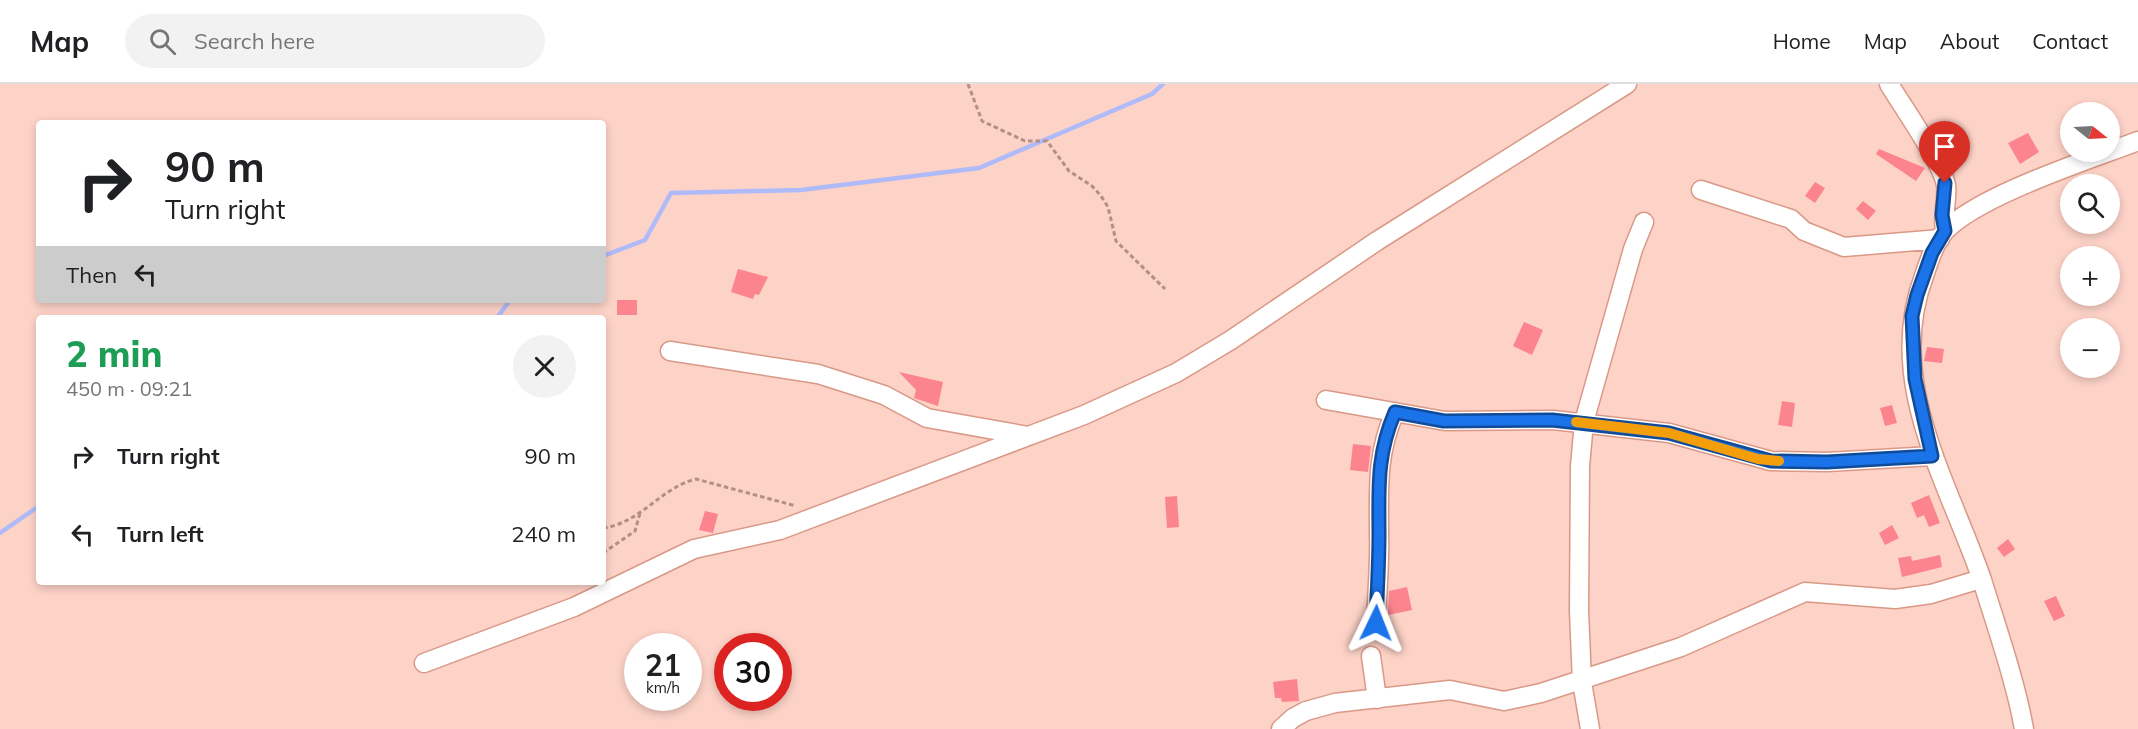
<!DOCTYPE html>
<meta charset="utf-8">
<style>
body{margin:0;font-family:Mulish,sans-serif;background:#f2f2f2;color:#202124;height:100vh;display:flex;flex-direction:column;font-size:22px;white-space:nowrap}
*{box-sizing:border-box;margin:0}
p{font-size:20px;color:#757577}
.icon{flex:none;width:33px;height:33px;fill:none;stroke:currentColor;stroke-width:2;stroke-linecap:round;stroke-linejoin:round}
.map{position:relative;flex:1;overflow:hidden}
.drawer{position:absolute;left:36px;top:231px;width:570px;height:270px;display:flex;flex-direction:column;background:#fff;border-radius:6px;box-shadow:0 3px 9px #0003}
.drawer>*{flex:none}
.banner{position:absolute;left:36px;top:36px;width:570px;height:183px;border-radius:6px;box-shadow:0 3px 9px #0003;background:#fff;color:#202124;overflow:hidden}
.needle{width:39px;rotate:108deg}
.controls{position:absolute;left:2060px;top:18px;display:grid;gap:12px}
.controls a{display:grid;place-items:center;width:60px;height:60px;border-radius:50%;background:#fff;box-shadow:0 3px 9px #0003;font-size:30px}
.speed{position:absolute;left:624px;top:549px;display:flex;gap:12px;font-size:30px;font-weight:700;text-align:center}
.speed>*{display:grid;place-content:center;width:78px;height:78px;border-radius:50%;background:#fff;box-shadow:0 3px 9px #0003;line-height:1}
.speed small{font-size:15px;font-weight:400}
.speed .limit{border:9px solid #d22;background:#fff;color:#111}
.pin{position:absolute;display:grid;place-items:center;width:51px;height:51px;color:#fff;margin:-62px -26px;border-radius:50% 50% 50% 0;rotate:-45deg;box-shadow:0 0 6px #0007}
.pin .icon{rotate:45deg}
.me{position:absolute;width:66px;margin:-33px;rotate:2deg;stroke-linejoin:round;filter:drop-shadow(0 0 4px #0008)}
.turn{display:flex;align-items:center;gap:21px;height:126px;padding:0 30px;font-size:27px}
.turn .icon{width:78px;height:78px;stroke-width:2.5}
.turn b{display:block;font-size:42px;line-height:51px}
.then{display:flex;align-items:center;height:57px;padding:0 30px;background:#0003;gap:12px;font-size:22px}
.round{display:grid;place-items:center;flex:none;width:63px;height:63px;border-radius:32px;background:#f2f2f2}
.overview{display:flex;align-items:center;justify-content:space-between;height:102px;padding:0 30px}
h1{font-size:36px;font-weight:800;line-height:45px;color:#1e9e55}
ul{padding:0;list-style:none}
li{display:flex;align-items:center;gap:18px;height:78px;padding:0 30px}
li div{flex:1}
li b{display:block;font-size:22px}
li em{font-style:normal}
header{display:flex;align-items:center;gap:36px;box-sizing:border-box;height:84px;padding:0 30px;background:#fff;border-bottom:2px solid #e0e0e0}
header strong{font-size:28px}
nav{display:flex;gap:33px;margin-inline-start:auto;font-size:21px}
.search{width:420px;height:54px;background:#f2f2f2;display:flex;align-items:center;gap:15px;box-sizing:border-box;padding:0 21px;border-radius:33px;color:#757577;font-size:22px}
.map>svg:first-child{display:block}
</style>
<header>
<strong>Map</strong>
<div class="search"><svg class="icon" aria-label="search" viewBox="0 0 24 24"><circle cx="10" cy="10" r="6"/><path d="M15 15l6 6"/></svg>Search here</div>
<nav><a>Home</a><a>Map</a><a>About</a><a>Contact</a></nav>
</header>
<div class="map">
<svg width="2138" height="645" viewBox="0 0 2138 645">
<rect width="100%" height="100%" fill="#fdd2c7"/>
<g fill="none" stroke-linecap="round" stroke-linejoin="round">
<path stroke="#afbbf8" stroke-width="4.5" d="M603,172L645,156L671,109L801,106L979,84L1152,10L1163,0
M497,234L510,216
M0,449L39,422"/>
</g>
<path fill="#fc848f" d="M2028,49L2039,68L2020,80L2008,59Z
M1879,65L1925,84L1916,97L1876,70Z
M1815,98L1825,104L1815,119L1805,112Z
M1863,117L1876,127L1868,136L1856,125Z
M738,185L768,193L759,211L755,210L753,215L731,208Z
M617,216H637V231H617Z
M1524,238L1543,246L1532,271L1513,262Z
M1927,263L1944,265L1942,279L1924,277Z
M899,288L943,298L938,322L914,314L916,306Z
M1782,317L1795,319L1792,343L1778,341Z
M1892,321L1897,339L1885,342L1880,324Z
M1353,360L1371,362L1368,388L1350,386Z
M1929,411L1940,439L1929,443L1924,431L1917,434L1911,419Z
M1177,412L1179,443L1167,444L1165,413Z
M705,427L718,430L713,449L699,446Z
M1892,441L1899,454L1885,461L1879,449Z
M2008,455L2015,465L2004,473L1997,464Z
M1940,471L1942,483L1902,493L1898,474L1911,472L1912,477Z
M1407,503L1412,526L1388,531L1389,507Z
M2056,512L2065,532L2054,537L2044,517Z
M1297,595L1299,617L1282,618L1281,614H1275L1273,598Z"/>
<g fill="none" stroke-linecap="round" stroke-linejoin="round">
<g stroke="#da9886" stroke-width="21">
<path id="minor" d="M1889,0C1903,23 1941,77 1946,101C1948,116 1942,131 1945,147
M1701,106L1791,135L1804,147L1844,163L1940,155
M670,267L818,290L884,311L927,334L1028,352
M1326,316L1445,337L1553,336L1669,349L1771,377L1827,378L1932,372
M1376,539C1377,509 1380,480 1379,451C1379,406 1376,370 1395,328
M1371,572L1377,615
M424,579L574,523L694,465L780,446L1084,331L1176,289L1231,256L1377,157L1627,0
M1281,645L1293,634L1306,627L1335,619L1450,606L1504,617L1541,609L1681,563L1805,508L1895,515L1931,510L1981,495
M1590,645L1582,598L1579,527L1580,382L1584,338L1633,165L1644,138
M2024,645C2016,599 1996,541 1982,496C1949,399 1884,298 1924,192C1929,177 1935,158 1945,147C1979,111 2089,76 2138,57"/>
</g>
<path stroke="#b48f86" stroke-width="3" stroke-dasharray="4.5 3" stroke-linecap="butt" d="M968,0L982,37L1025,57H1047L1069,87L1092,102L1101,112L1108,123L1116,157L1165,205
M603,444C641,439 660,404 696,395L796,422
M603,469L635,447L640,429"/>
<use href="#minor" stroke="#fff" stroke-width="18"/>
</g>
<g fill="none" stroke-linecap="round" stroke-linejoin="round">
<g stroke="#114b97" stroke-width="15">
<path id="route" d="M1376,539C1377,509 1379,480 1379,451C1379,405 1376,372 1395,328L1444,337L1552,336L1669,349L1771,377L1827,378L1932,372L1915,295L1912,232L1917,211L1932,169L1945,147L1942,131L1945,99"/>
</g>
<use href="#route" stroke="#1a73e8" stroke-width="10"/>
<path stroke="#f59e0b" stroke-width="10" d="M1576,338L1669,349L1758,375L1779,377"/>
</g>
</svg>
<div class="controls">
<a><svg class="needle" viewBox="-14 -14 28 28"><path d="M0-13l5 13h-10z" fill="#e53935"/><path d="M0 13l5-13h-10z" fill="#757577"/></svg></a>
<a><svg class="icon" aria-label="search" viewBox="0 0 24 24"><circle cx="10" cy="10" r="6"/><path d="M15 15l6 6"/></svg></a>
<a>+</a>
<a>−</a>
</div>
<div class="speed"><div>21<small>km/h</small></div><div class="limit">30</div></div>
<div class="pin" style="left:1945px;top:99px;background:#d93025"><svg class="icon" aria-label="arrive" viewBox="0 0 24 24"><path d="M6 21V4h12l-3 4 3 4H6"/></svg></div>
<svg class="me" style="left:1376px;top:539px" viewBox="-20 -20 40 40"><path d="M0-17L14 15 0 8-14 15z" fill="#1a73e8" stroke="#fff" stroke-width="4"/></svg>
<div class="banner">
<div class="turn"><svg class="icon" aria-label="right" viewBox="0 0 24 24"><path d="M7 20v-9h11M14 6l5 5-5 5"/></svg><div><b>90 m</b>Turn right</div></div>
<div class="then">Then<svg class="icon" aria-label="left" viewBox="0 0 24 24"><path d="M17 20v-9H6M10 6l-5 5 5 5"/></svg></div>
</div>
<section class="drawer">
<div class="overview"><div><h1>2 min</h1><p>450 m · 09:21</p></div><a class="round"><svg class="icon" aria-label="close" viewBox="0 0 24 24"><path d="M6 6l12 12M18 6L6 18"/></svg></a></div>
<ul>
<li><svg class="icon" aria-label="right" viewBox="0 0 24 24"><path d="M7 20v-9h11M14 6l5 5-5 5"/></svg><div><b>Turn right</b></div><em>90 m</em></li>
<li><svg class="icon" aria-label="left" viewBox="0 0 24 24"><path d="M17 20v-9H6M10 6l-5 5 5 5"/></svg><div><b>Turn left</b></div><em>240 m</em></li>
</ul>
</section>
</div>
